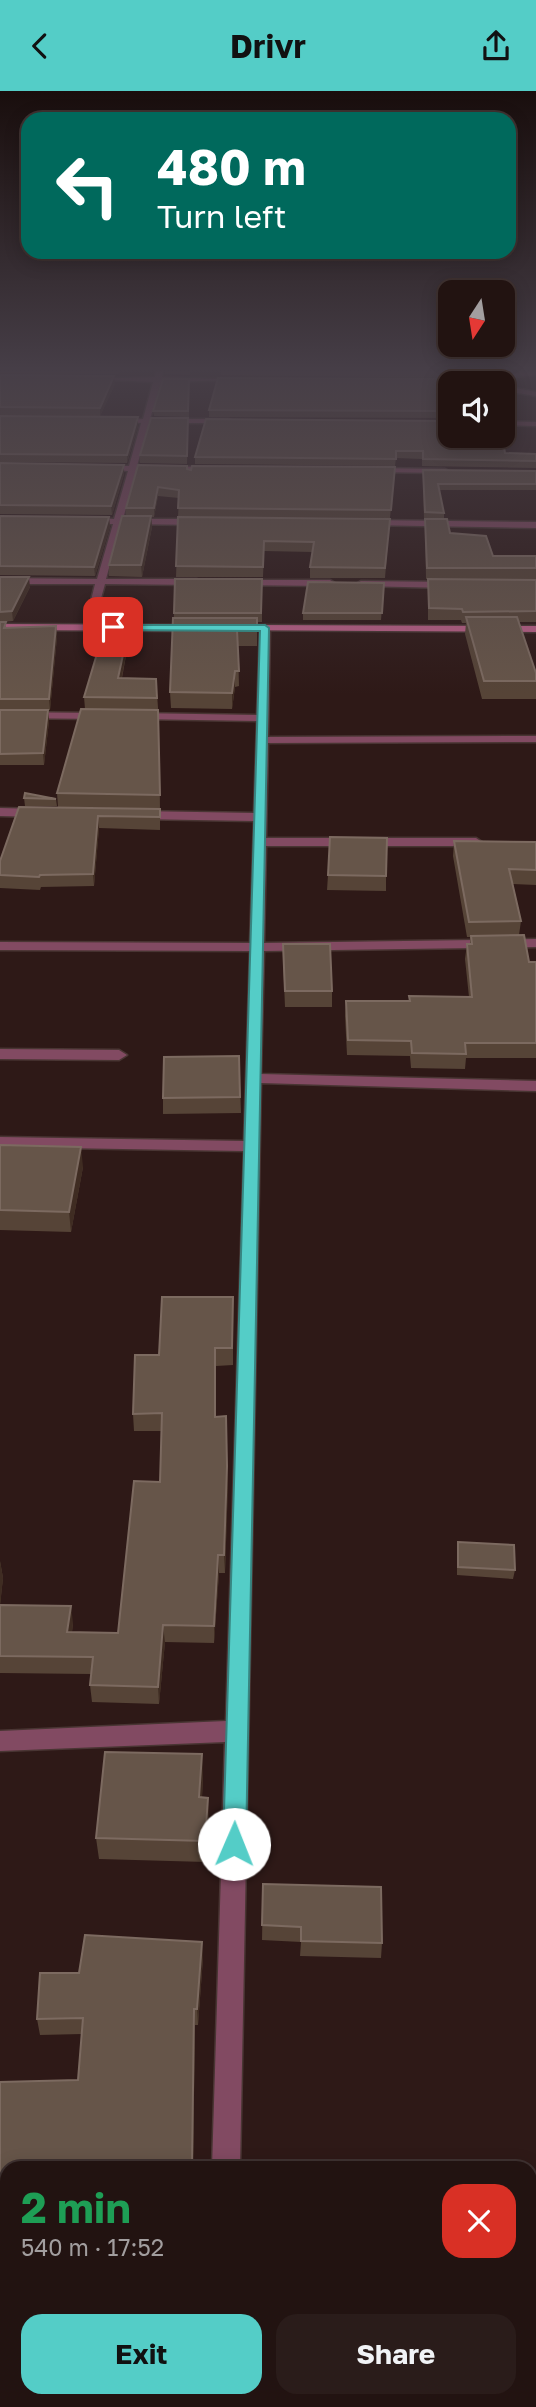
<!DOCTYPE html>
<meta charset="utf-8">
<style>
body{margin:0;font-family:"Golos Text",sans-serif;background:#2a1c1a;color:#f1f3f6;height:100vh;display:flex;flex-direction:column;font-size:26px;white-space:nowrap}
*{box-sizing:border-box;margin:0}
p{font-size:23px;color:#a29e9f}
.icon{flex:none;width:38px;height:38px;fill:none;stroke:currentColor;stroke-width:2;stroke-linecap:round;stroke-linejoin:round}
.map{position:relative;flex:1;overflow:hidden}
.drawer{position:absolute;left:0px;top:2070px;width:537px;height:247px;display:flex;flex-direction:column;background:#221311;border-radius:21px 21px 0 0;box-shadow:0 4px 18px #0003,0 0 0 2px #3f3231}
.drawer>*{flex:none}
.hud{position:absolute;left:21px;top:21px;width:495px;height:147px;border-radius:21px;box-shadow:0 4px 18px #0003,0 0 0 2px #3f3231;background:#00695c;color:#fff;overflow:hidden}
.needle{width:46px;rotate:192deg}
.tools{position:absolute;left:438px;top:189px;display:grid;gap:14px}
.tools a{display:grid;place-items:center;width:77px;height:77px;border-radius:14px;background:#221311;box-shadow:0 4px 18px #0003,0 0 0 2px #3f3231;font-size:35px}
.pin{position:absolute;display:grid;place-items:center;width:60px;height:60px;color:#fff;margin:-30px;border-radius:14px;box-shadow:0 4px 10px #0006}
.me{position:absolute;width:77px;margin:-38px;rotate:1deg;stroke-linejoin:round;filter:drop-shadow(0 0 5px #0008)}
.turn{display:flex;align-items:center;gap:24px;height:147px;padding:0 21px;font-size:32px}
.turn .icon{width:91px;height:91px;stroke-width:2.5}
.turn b{display:block;font-size:49px;line-height:60px}
.round{display:grid;place-items:center;flex:none;width:74px;height:74px;border-radius:21px;background:#2a1c1a}
.headline{display:flex;align-items:center;justify-content:space-between;height:119px;padding:0 21px}
h1{font-size:42px;font-weight:700;line-height:52px;color:#1e9e55}
.button{display:flex;gap:14px;margin-top:auto;padding:14px 21px}
.button a{flex:1;height:80px;border-radius:21px;background:#54cdc7;color:#111;font-size:28px;font-weight:700;line-height:80px;text-align:center}
.button a+a{background:#2a1c1a;color:#f1f3f6}
header{display:flex;justify-content:space-between;align-items:center;height:91px;padding:0 21px;background:#54cdc7;color:#111;font-size:32px;font-weight:700}
.map>svg:first-child{display:block}
</style>
<header><svg class="icon" aria-label="back" viewBox="0 0 24 24"><path d="M15 5l-7 7 7 7"/></svg>Drivr<svg class="icon" aria-label="share" viewBox="0 0 24 24"><path d="M12 15V3M7 8l5-5 5 5M5 13v7h14v-7"/></svg></header>
<div class="map">
<svg width="536" height="2316" viewBox="0 0 536 2316">
<rect width="100%" height="100%" fill="#2e1917"/>
<g fill="none" stroke-linecap="round" stroke-linejoin="round">
<g stroke="#493533" stroke-width="3">
<path id="street" d="M156,280H163L162,286L244,289L161,291L150,328H229L233,330L229,332H149L137,375L214,376L218,378L214,380H136L123,428H200L204,431L200,434L121,433L106,488H197L202,491L197,494L105,493L93,536L84,538L95,493H0V487L97,488L113,433H88L84,430L88,427L114,428L128,380L98,377L102,375H129L141,332L110,330L143,328L153,291L89,288L155,286Z
M536,280V284L514,286L507,292L516,297L536,301V305L511,301L502,295V292H460L500,290L510,283Z
M502,330L536,331V335L502,334Z
M372,377L445,378L449,380L445,382L369,381Z
M368,429L536,431V437L365,434L364,432Z
M239,489H330L335,492L330,495L236,494L234,492Z
M361,490L449,491L454,494L449,497L358,495L356,493Z
M265,534L270,537L268,646L536,645V651L268,652L266,747H476L482,751L476,755H266L264,852L536,848V856L264,860L261,983L536,990V1000L261,992L240,2077H212L225,1651L0,1660V1640L226,1630L244,1060L0,1056V1046L244,1050L250,860L0,859V851L250,852L254,730L138,728L132,724L138,720L254,722L257,630L137,628L131,625L137,622L257,624L260,537Z
M0,621L102,622L108,625L102,628L0,627Z
M0,717L40,718L46,722L40,726L0,725Z
M0,958L119,959L127,964L119,969L0,968Z
M0,2137H7V2167H0Z
M536,2193V2223L530,2224V2194Z
M199,2310H231L230,2316H198Z"/>
</g>
<g stroke="#493533" stroke-width="3">
<path id="secondary" d="M0,533L196,534L201,537L196,540L0,539Z
M234,534L536,535V541L230,539L229,537Z"/>
</g>
<use href="#street" fill="#824a62" fill-rule="evenodd"/>
<use href="#secondary" fill="#ba6087" fill-rule="evenodd"/>
</g>
<path fill="#564437" d="M0,280H120L119,283L0,282Z
M165,280H190V284L165,283Z
M221,280H467L468,281V287L221,284Z
M0,284L115,293L100,325L0,324Z
M189,288V326L154,325L153,320Z
M450,292V327L209,326V319Z
M0,325L138,335L127,372L0,371Z
M206,328L505,362L536,363V377L422,375V368L396,367L395,375L195,373V366Z
M188,335L187,373L140,372V364Z
M0,372L124,374V383L112,424L0,423Z
M395,376L390,427L178,426L179,407L158,405L154,426H151L152,436L142,486L109,485V474L126,425V417L187,378Z
M423,379L536,380V399H439L444,422V428H424Z
M0,425L109,426L110,436L95,485L0,484Z
M178,426L389,438L385,487H310V476L313,461L264,460L263,486H176Z
M425,428L493,465H536V488H426Z
M0,486L30,496L13,530L1,531L7,537L56,535L57,546L50,619L0,618Z
M262,488V531H257V555H238L239,595L235,596L232,618L171,617L170,601L174,522Z
M428,488L536,489V531H519L536,582V608H482L465,543L466,532H462L461,529H428Z
M384,492L381,529H303V522Z
M129,536V548L122,587L156,588L159,631L160,718L58,716L57,702L85,618L84,606Z
M0,619H48L49,630L44,674H0Z
M24,707L56,708L57,715H25Z
M19,716L160,718V739L99,737L94,795L41,796L40,799L0,797V770Z
M454,750L536,751V794L513,793L521,830L519,844L529,871H536V967H466L465,978L411,977L410,965L347,964L345,925L346,910H409L469,906L465,868L467,853H470V846H467L453,765Z
M328,784L386,785V800L327,799Z
M283,868L332,900V916H285Z
M239,965L241,1022L163,1023V1007Z
M0,1054L83,1076L71,1141L0,1139Z
M233,1223V1274L216,1275V1326L228,1392L225,1482H219L214,1552L165,1551L159,1613L92,1611L90,1594L91,1583L0,1582V1470L3,1487L0,1514L73,1532L72,1541L118,1542L160,1391L161,1340H134L133,1323L159,1264Z
M458,1451L515,1479L513,1488L457,1484V1460Z
M203,1685L202,1706L209,1728L206,1771L99,1768L96,1747Z
M263,1793L382,1852L381,1867L300,1865L301,1851L262,1849Z
M203,1867L198,1934H195L193,2077H7V2116H0V1991L78,1989L82,1943L40,1944L37,1928L79,1882Z"/>
<path fill="#3f2c22" d="M114,285L115,293L100,325V317Z
M138,326V335L127,372V364Z
M124,374V383L112,424L111,415Z
M158,396V405L154,426V417Z
M151,425L152,436L142,486L141,474Z
M109,426L110,436L95,485L94,476Z
M29,486L30,496L13,530L12,520Z
M56,535L57,546L50,619L49,608Z
M129,536V548L119,600L118,587Z
M235,580V596L232,618V602Z
M48,619L49,630L44,674L43,662Z
M98,725L99,737L94,795L93,783Z
M81,1056L83,1076L71,1141L69,1121Z
M226,1325L228,1392L225,1482L224,1464Z
M218,1464L219,1482L214,1552V1535Z
M0,1470L3,1487L0,1515Z
M71,1515L73,1532L70,1558L67,1541Z
M163,1534L165,1551L159,1613L158,1596Z
M202,1663L203,1685L201,1728L199,1706Z
M208,1707L209,1728L206,1771L205,1750Z
M202,1851L203,1867L198,1934L197,1918Z
M194,1918L195,1934L193,2077H192Z"/>
<path fill="#665549" stroke="#7c6a60" stroke-width="2" d="M0,284L114,285L100,317L0,316Z
M218,287L480,288L487,292H450V320L209,319Z
M163,288H189L188,320H153Z
M0,325L138,326L127,364L0,363Z
M151,327H188L187,365L140,364Z
M206,328L450,330V345H502L505,362L536,363V370L423,368V360H396V368L195,366Z
M0,372L124,374L111,415L0,414Z
M138,374L187,375V378L191,379L192,375L395,376L391,419L178,417L179,399L158,396L154,417H126Z
M423,379L536,380V393H438L444,422L425,421Z
M0,425L109,426L94,476L0,475Z
M122,425H151L141,474H109Z
M178,426L390,428L385,477L310,476L314,451L264,450L263,476L176,475Z
M425,428H447L450,442L486,445L493,465H536V477H427Z
M0,486H29L12,520L0,521Z
M175,488H262L261,522H174Z
M428,488L536,489V520L463,521L462,518L429,517Z
M308,491L384,492L382,522H303Z
M466,526H517L536,582V590H484Z
M173,527H257V539H237L239,580H235L232,602L170,601Z
M0,531H6L4,537L56,535L49,608H0Z
M105,536H129L118,587L156,588L157,607L84,606Z
M81,618L158,619L160,704L57,702Z
M0,619H48L43,662L0,663Z
M25,702L56,708L24,707Z
M19,716L160,718V726L98,725L93,783L40,784L39,786L0,784V770Z
M330,746L387,747L386,785L328,784Z
M454,750L536,751V779L509,778L521,830L469,831Z
M524,844L529,871H536V952H465L466,963L412,962L411,950L348,949L346,910H410L409,905L472,906L467,853H472L471,845Z
M283,853H330L332,900H285Z
M239,965L240,1006L163,1007L164,966Z
M0,1054L81,1056L69,1121L0,1119Z
M162,1206H233L232,1257H215V1326L226,1325L227,1375L224,1464H218L214,1535L163,1534L158,1596L90,1594L93,1566L0,1565V1514L71,1515L67,1541L118,1542L134,1390L160,1391L162,1322L133,1323L135,1264H159Z
M458,1451L514,1454L515,1479L458,1476Z
M105,1661L202,1663L199,1706L208,1707L205,1750L96,1747Z
M263,1793L381,1796L382,1852L301,1850V1836L262,1834Z
M85,1844L202,1851L197,1918H194L192,2077H7V2102H0V1991L78,1989L83,1927L37,1928L40,1882H79Z"/>
<linearGradient id="sky" x2="0" y2="1"><stop stop-color="#190e0d"/><stop offset="0.46" stop-color="#463e47"/><stop offset="1" stop-color="#463e47" stop-opacity="0"/></linearGradient>
<rect width="536" height="604" fill="url(#sky)"/>
<path fill="#54cdc7" stroke="#378581" stroke-width="2" d="M110,534H265L269,537L246,1753L242,1761L234,1764L226,1761L223,1753L260,540L113,539L109,536Z"/>
</svg>
<div class="tools">
<a><svg class="needle" viewBox="-14 -14 28 28"><path d="M0-13l5 13h-10z" fill="#e53935"/><path d="M0 13l5-13h-10z" fill="#a29e9f"/></svg></a>
<a><svg class="icon" aria-label="sound" viewBox="0 0 24 24"><path d="M4 9h4l5-4v14l-5-4H4zM17 9q2 3 0 6"/></svg></a>
</div>
<div class="pin" style="left:113px;top:536px;background:#d93025"><svg class="icon" aria-label="arrive" viewBox="0 0 24 24"><path d="M6 21V4h12l-3 4 3 4H6"/></svg></div>
<svg class="me" style="left:234px;top:1753px" viewBox="-20 -20 40 40"><circle r="19" fill="#fff"/><path d="M0-13L10 11 0 6-10 11z" fill="#54cdc7"/></svg>
<div class="hud">
<div class="turn"><svg class="icon" aria-label="left" viewBox="0 0 24 24"><path d="M17 20v-9H6M10 6l-5 5 5 5"/></svg><div><b>480 m</b>Turn left</div></div>
</div>
<section class="drawer">
<div class="headline"><div><h1>2 min</h1><p>540 m · 17:52</p></div><a class="round" style="background:#d93025;color:#fff"><svg class="icon" aria-label="close" viewBox="0 0 24 24"><path d="M6 6l12 12M18 6L6 18"/></svg></a></div>
<div class="button"><a>Exit</a><a>Share</a></div>
</section>
</div>
